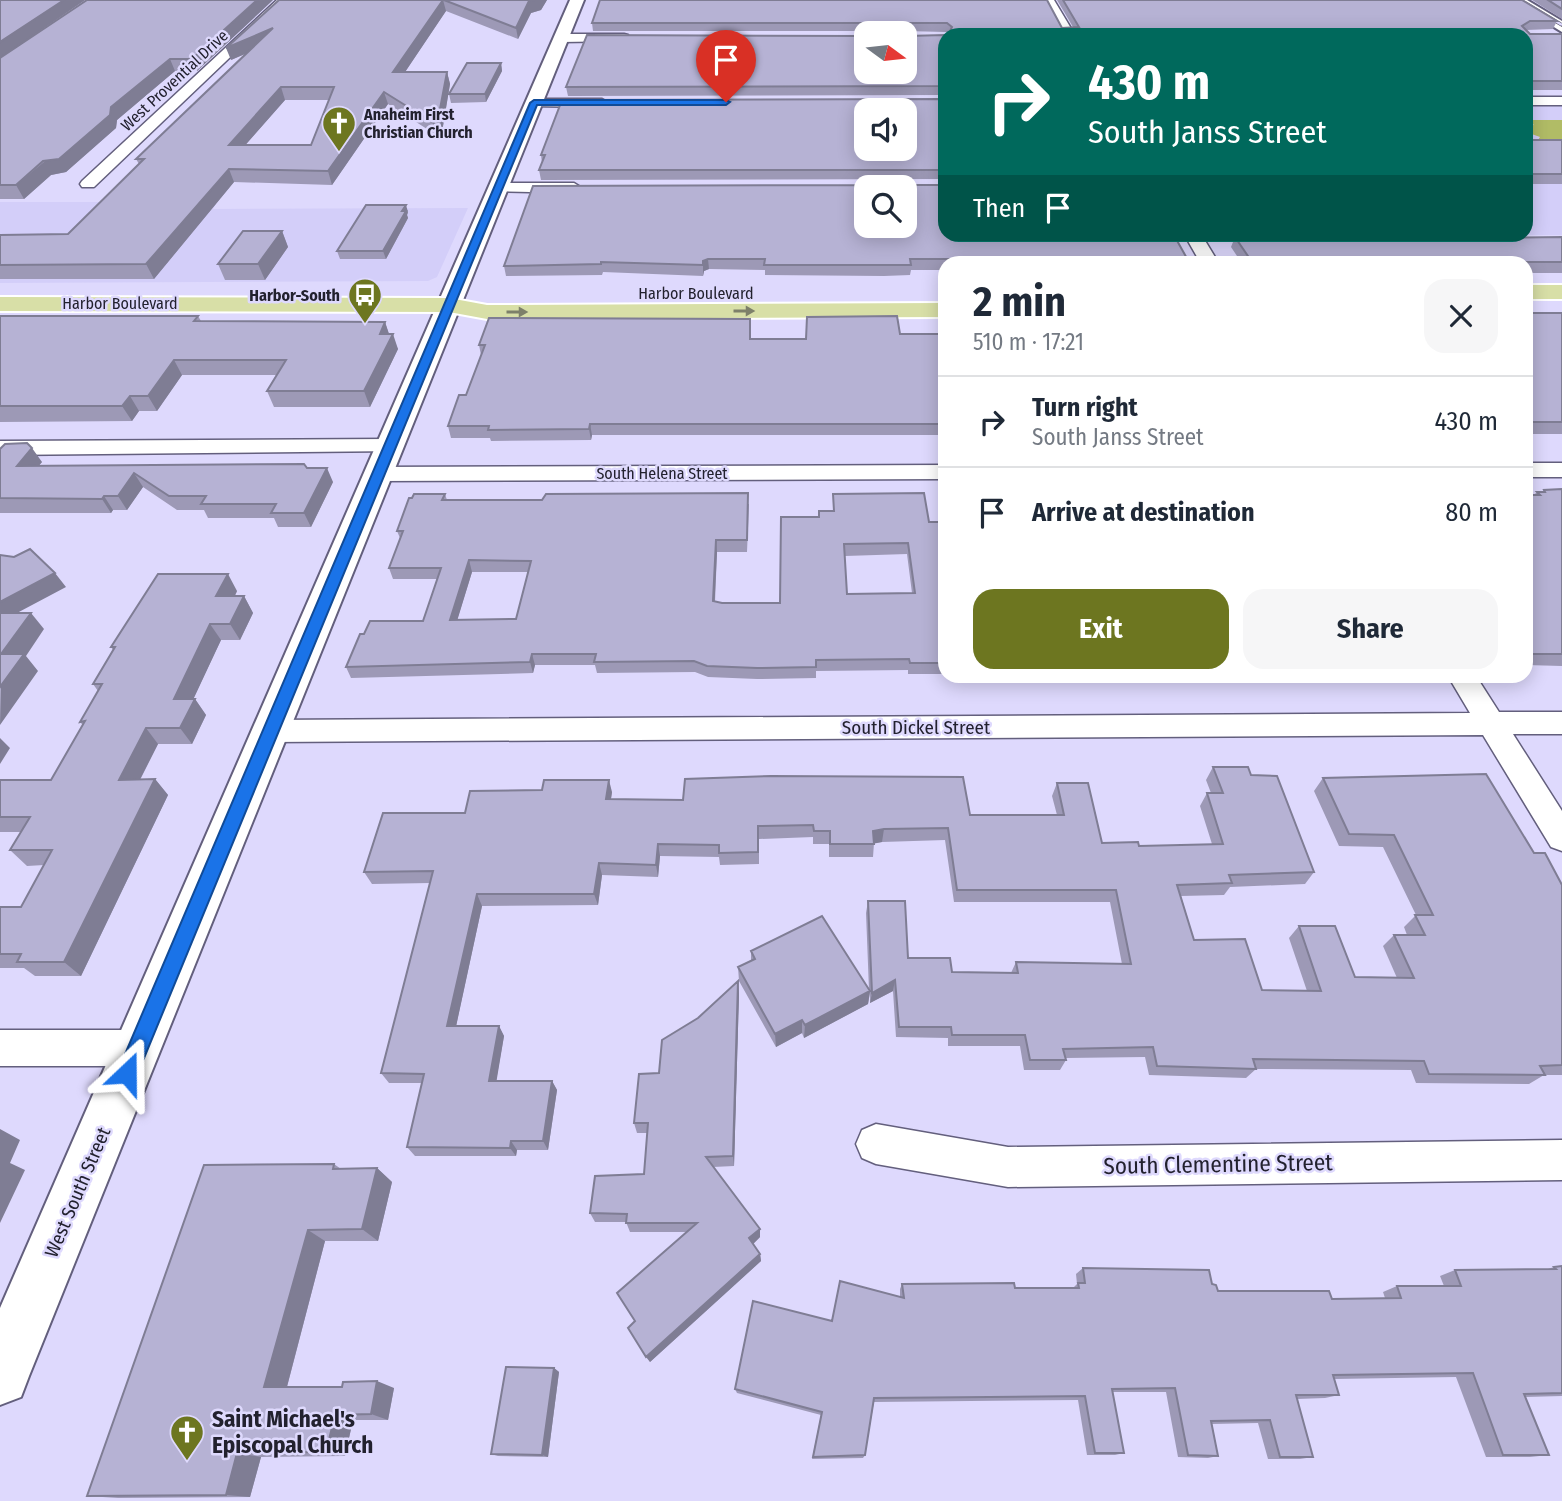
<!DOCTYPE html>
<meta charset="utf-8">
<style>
body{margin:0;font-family:"Fira Sans Condensed",sans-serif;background:#f6f6f7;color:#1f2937;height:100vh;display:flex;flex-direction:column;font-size:26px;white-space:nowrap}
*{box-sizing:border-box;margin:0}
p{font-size:23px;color:#747a83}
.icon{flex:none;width:38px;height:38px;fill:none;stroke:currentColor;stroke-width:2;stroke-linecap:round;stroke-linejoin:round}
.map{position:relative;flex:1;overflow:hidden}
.panel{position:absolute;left:938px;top:256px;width:595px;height:427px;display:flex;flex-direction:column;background:#fff;border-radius:21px;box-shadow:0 4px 18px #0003}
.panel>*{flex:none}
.banner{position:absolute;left:938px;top:28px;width:595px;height:214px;border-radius:21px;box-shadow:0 4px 18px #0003;background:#00695c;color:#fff;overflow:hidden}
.needle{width:46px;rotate:105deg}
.buttons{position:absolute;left:854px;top:21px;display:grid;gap:14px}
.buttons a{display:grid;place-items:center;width:63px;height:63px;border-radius:14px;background:#fff;box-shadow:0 4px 18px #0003;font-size:35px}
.pin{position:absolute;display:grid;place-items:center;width:60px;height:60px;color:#fff;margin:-72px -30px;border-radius:50% 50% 50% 0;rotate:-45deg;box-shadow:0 0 7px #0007}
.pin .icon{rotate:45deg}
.me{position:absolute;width:77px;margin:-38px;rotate:23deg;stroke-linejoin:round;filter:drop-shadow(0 0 5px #0008)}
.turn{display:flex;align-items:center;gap:24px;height:147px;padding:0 35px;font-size:32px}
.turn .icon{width:91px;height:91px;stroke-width:2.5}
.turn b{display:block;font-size:49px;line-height:60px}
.then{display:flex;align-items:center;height:66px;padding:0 35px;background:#0003;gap:14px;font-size:26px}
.round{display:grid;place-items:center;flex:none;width:74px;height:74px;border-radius:21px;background:#f6f6f7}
.headline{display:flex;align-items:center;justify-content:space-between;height:119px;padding:0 35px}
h1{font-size:42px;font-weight:700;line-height:52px}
.cta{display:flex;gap:14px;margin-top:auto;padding:14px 35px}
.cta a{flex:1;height:80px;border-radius:21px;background:#6d7620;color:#fff;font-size:28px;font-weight:700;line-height:80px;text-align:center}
.cta a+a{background:#f6f6f7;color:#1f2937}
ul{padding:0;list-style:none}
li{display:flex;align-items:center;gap:21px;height:91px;padding:0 35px;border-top:2px solid #e0e1e3}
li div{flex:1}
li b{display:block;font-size:26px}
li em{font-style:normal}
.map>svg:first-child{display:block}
</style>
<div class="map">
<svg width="1562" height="1501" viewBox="0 0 1562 1501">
<rect width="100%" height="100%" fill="#ded9fd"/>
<path fill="#d3cef9" d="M1526,105H1562V235H1208L1526,234Z
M0,202H217L213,209L468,208L437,277L428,281L0,283Z"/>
<path fill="#b1bc66" d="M1528,120H1562V167L1531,141L1538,140L1540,137L1526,132V126L1534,125Z"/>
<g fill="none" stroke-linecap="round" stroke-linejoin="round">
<g stroke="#635f7d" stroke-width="3">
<path id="minor" d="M277,0H290L94,187H82L80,184L82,181Z
M1042,0H1054L1075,35H1063Z
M624,34L628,35V41L561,42L555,38L561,34Z
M1526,97H1562V105H1526Z
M534,99H602L609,103L602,107L529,106L527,103Z
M498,183H574L582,188L574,193L492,191L490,188Z
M1184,234H1201L1218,262H1200Z
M390,439L398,441L401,446L398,451L0,455V441Z
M1526,463H1562V477H1526Z
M945,465V479L378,481L370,479L367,474L370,469L378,467Z
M1448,676H1476L1499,712H1562V734H1513L1562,811V851L1551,847L1483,735L270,742L260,739L255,731L260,723L270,720L1470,713Z
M0,1030H138L151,1035L157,1048L151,1061L138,1066H0Z
M876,1124L1008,1147L1562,1140V1180L1008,1187L876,1164L862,1158L856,1144L862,1130Z"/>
</g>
<g stroke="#635f7d" stroke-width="4">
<path id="tertiary" d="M570,0H584L29,1376L21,1397L0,1405V1308Z
M1510,0H1527L1562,21V32Z"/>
</g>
<g stroke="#fff" stroke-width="4">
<path id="primary" d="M1526,285H1562V299H1526Z
M0,297L449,298L487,305L945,303V317L487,319L449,312L0,311Z"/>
</g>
<use href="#minor" fill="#fff" fill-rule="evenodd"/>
<use href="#tertiary" fill="#fff" fill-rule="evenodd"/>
<use href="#primary" fill="#d8dfa7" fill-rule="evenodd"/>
<g stroke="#4a485a" stroke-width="3.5">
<path id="rail" d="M1520,0L1562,25"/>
</g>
<use href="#rail" stroke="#ded9fd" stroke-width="2.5" stroke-dasharray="7" stroke-linecap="butt"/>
</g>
<path fill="#9d99b6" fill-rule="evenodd" d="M0,0H85L0,58L273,0L197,71H175L117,120L116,128L66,172L51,175L24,199H0Z
M279,0H547L541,10L531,13L518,39L446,11L405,72H447L450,84L441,138L388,104L332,185L234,182L154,279H0V235L68,234L139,164L136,159L247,53L231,60ZM285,100H329L311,145H245Z
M600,0L1062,28L1073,27L1057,0H1522L1557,21L1553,29L1526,30L1530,34H1562V90H1526V35L949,34L946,32L905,31L906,36L945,35V95L568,96L566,87L866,36L905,33H866V31H593L592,23Z
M1532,0H1562V19Z
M501,63L502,71L486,102L451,103L449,94Z
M945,99V179L541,180L539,170L542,163L541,155Z
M1526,140H1562V184H1526Z
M906,185L1167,237L1189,262H945V270H911L910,275L884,276L765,275V270L709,269L704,271L703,276L603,272L602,275L506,276L504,266Z
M408,212L407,215L408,218L386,259H340L337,251Z
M282,231L288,247L265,280H225L218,264Z
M1272,234H1463L1466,238L1562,237V273H1526V262H1241L1231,247L1235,237H1273Z
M1526,313H1562V434H1526Z
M0,316H198L201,321L385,322L389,334L398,349L370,407H274L267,391L276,375H182L157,411H139L132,421L0,422Z
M900,334H945V435H592L591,440L491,441L490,438H451L448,426L466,395L481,355L479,345L806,339Z
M0,449L42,462L38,466L307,468L333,482L311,527H278L274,518H208L204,510H177L143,487L127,510H113L111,513H0Z
M1562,489V666L1526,665V495H1534L1537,492H1542L1544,490Z
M445,494L447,500L749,504L747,552H717L715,602L722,603H780L819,517L833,511V494L929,522H945V674H908V670L816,671V678L757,679L708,677L695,672L597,673L595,665H535L533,673L351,678L346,667L364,634L423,621L437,579H393L389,568L400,538L397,531ZM907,554L912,593L847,594L845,556ZM472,572H528L516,619L457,620Z
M237,591L235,596H244L253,613L240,640H221L193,699H195L206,715L192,744H158L140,780L155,779L168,795L81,976H35L24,968H0V907H21L44,865L27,866L10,850L21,832H0V780H51L83,725L80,722L98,691L93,684L113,650L111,647Z
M1213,767L1251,775L1314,872L1305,884L1230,887L1224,895L1181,896L1194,940L1262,990L1307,991L1289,938L1299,926L1355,977L1397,978L1383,946L1394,935H1407L1404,927L1416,915L1383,847L1339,846L1314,791L1323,778L1534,853L1562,885V1075H1544L1529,1084L1416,1083L1411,1070L1256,1069L1246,1078L1149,1075L1145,1057L1066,1058V1060L1060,1070H1024L1020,1046H948V1038L896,1037L893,991L870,1003V993L868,1004L804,1038L802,1033L776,1047L739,981L738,967L751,960V951L869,990L866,913L868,901L908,958L952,972L1011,973L1016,962L1122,964L1110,902H954L945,840L882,842L874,843L873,857H829V844H813V837L759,839V864L720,865L719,857L660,856L658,877L602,875L598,905L482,906L456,1026H499L504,1036L496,1081H552L557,1090L548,1150H517L516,1156H415L407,1147L422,1083H389L381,1073L430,883L372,884L364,872L465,813L612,792L611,799L970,815H1057L1052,796L1057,783L1102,843L1139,846L1212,844L1200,806L1207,793H1211L1206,780Z
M738,981L739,994L734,1166L713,1167L760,1237L753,1244L760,1254L761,1261L650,1362L635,1321L687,1232H630L626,1222H595L590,1213L644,1174L647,1133H637L634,1123L659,1073L698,1018Z
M334,1164L341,1169L377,1168L392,1182L378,1241H325L287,1387L394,1388L388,1420H353L345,1456L261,1457L250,1497L118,1498L87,1496Z
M1562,1266V1396L1525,1397L1549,1455L1530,1457H1486L1456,1377L1334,1379L1339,1395L1325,1398L1297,1399L1313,1457L1300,1459H1268L1258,1423L1212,1424L1218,1456L1208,1458L1178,1457L1166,1392H1112L1124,1453L1115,1455H1087L1078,1400L874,1402L865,1455L863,1458L812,1459L821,1415L737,1393L735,1389L832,1321L900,1297V1289L902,1284L1015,1288H1073L1077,1284L1076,1274L1083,1268L1212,1284L1218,1291L1332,1299L1385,1298L1383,1292L1397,1286H1444L1440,1276L1455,1270L1548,1269L1554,1267Z
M554,1368L559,1372L548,1457L498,1456L491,1454Z"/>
<path fill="#7f7d94" d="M64,0H85L0,58V42Z
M257,0H273L197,71L192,59Z
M443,0L446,11L397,84L393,72Z
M535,0H547L541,10L531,13L518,39L516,28L529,1Z
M273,28L277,40L231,60L226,48Z
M170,59L175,71L117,120L116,128L66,172L51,175L24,199L16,185Z
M501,63L502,71L486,102L485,94Z
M447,72L450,84L441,138L437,125Z
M281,87L285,100L234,158L229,145Z
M384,92L388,104L332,185L328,171Z
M229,169L234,182L154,279L146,264Z
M406,205L408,212L407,215L408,218L386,259L383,251Z
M282,231L288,247L265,280L258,264Z
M708,259L709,269L704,271L703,276V261Z
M385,322L390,337L380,334Z
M393,334L398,349L370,407L364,391Z
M174,360L182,375L157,411L148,396Z
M130,396L139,411L132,421L122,406Z
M590,424L592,435L591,440L589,429Z
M32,448L42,462L27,480L17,466Z
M327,468L333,482L311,527L304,513Z
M134,473L143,487L127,510L118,496Z
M104,496L113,510L111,513L102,499Z
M716,540L717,552L714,613L713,601Z
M469,560L472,572L454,631L450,620Z
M55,573L66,587L0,622V602Z
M228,574L237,591L226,613L216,596Z
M244,596L253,613L240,640L230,624Z
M31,613L44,629L26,656L38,671L0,725L1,654Z
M210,624L221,640L186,715L174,699Z
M532,654L535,665L533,673L530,662Z
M195,699L206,715L192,744L180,728Z
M146,728L158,744L132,795L119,780Z
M0,738L10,748L0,764Z
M155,779L168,795L81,976L64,962Z
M609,780L612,792L609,811L606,799Z
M884,829L882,842L872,844L873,831Z
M658,844L660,856L658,877L656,865Z
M599,863L602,875L598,905L594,894Z
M477,894L482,906L454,1036L447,1026Z
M895,980L893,991L870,1003L872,993Z
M738,981L739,994L734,1166L733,1156Z
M870,991L868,1004L804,1038L805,1025Z
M802,1020V1033L776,1047L775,1034Z
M499,1026L504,1036L495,1090L489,1081Z
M552,1081L557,1090L548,1150L543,1141Z
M0,1129L20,1140L10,1163L25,1170L0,1223Z
M511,1141L517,1150L516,1156L510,1148Z
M377,1168L392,1182L378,1241L362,1229Z
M760,1229V1237L750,1247L749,1238Z
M308,1230L325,1241L285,1394L264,1387Z
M760,1254L761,1261L650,1362L646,1357Z
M554,1368L559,1372L548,1457L542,1455Z
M377,1381L394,1388L388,1420L371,1414Z
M335,1415L353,1420L345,1456L326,1452Z
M237,1453L261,1457L250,1497L226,1495Z"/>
<path fill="#b6b2d4" stroke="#7f7d94" stroke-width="2" fill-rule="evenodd" d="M0,0H64L0,42Z
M87,0H257L192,59H170L111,107L110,115L59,159L43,161L16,185H0V58Z
M279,0H443L393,72H447L437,125L384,92L328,171L229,169L146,264L0,265V235L68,234L144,159H136L273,28L226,48ZM281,87H334L311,145H229Z
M444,0H535L529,1L516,28Z
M600,0H1047L1062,28L1079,27L1063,0H1522L1557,21H1530L1522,26L1530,34H1562V81H1526V35H948L952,27L947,23H906L903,26L906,36L945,35V86L566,87L587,35L866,36V72H905V33H869L866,23H592Z
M1548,0H1562V9Z
M467,63H501L485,94H449Z
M945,99V170H539L545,155H541L562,100ZM866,110H905V149H866Z
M1526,140H1562V174H1526Z
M869,180H903L906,185H945V234H1166L1167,237H1175L1189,262H974V259H910L911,265H764L765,259H708L703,261V265L601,262V264L504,266L533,186L867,185ZM866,187H905V226H866Z
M366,205H406L402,211H406L383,251H337Z
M243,231H282L258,264H218Z
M1283,234H1463L1466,238L1562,237V262H1252L1235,237H1284Z
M1526,313H1562V422H1526Z
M0,316H198L194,321L385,322L380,334H393L364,391H267L286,360H174L148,396H130L122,406H0Z
M897,316L900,334H945V424H590L589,429L488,430L489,426H448L459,395H466L485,345H479L489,318L750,319V339H806L807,317Z
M27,443L32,448L17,466L304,464L307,468H327L304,513H271L276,504H201L206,496H169L134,473L118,496H104L102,499L0,498V449L5,444Z
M1562,489V654H1531L1526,646V495H1540L1537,492H1545L1544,490Z
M748,493L747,540H716L713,601L722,603H780L781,517H819V511H834L833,494L924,493L929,522H945V663H910L909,659L816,660V667L757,668L707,666L694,661L594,662L596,654H532L530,662L346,667L360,634H364L370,621H423L441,568H389L403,531H397L409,498H412L414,494H445L442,500H542L546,494ZM908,543L915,593L847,594L844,544ZM469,560L531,561L516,619L450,620Z
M30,549L55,573L0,602V555L14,557Z
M158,574H228L216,596H244L230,624H210L174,699H195L180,728H146L119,780L155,779L64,962H17L21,954H0V907H21L52,850H10L30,817H0V780H51L85,721L80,722L102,684H93L115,647H111Z
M0,613H31L1,654H24L0,687Z
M1213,767H1248L1251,775L1277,776L1314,872L1229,875L1232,883L1177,885L1194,940L1245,939L1262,990L1321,991L1299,926H1335L1355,977L1414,978L1394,935H1425L1415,915H1433L1394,835L1349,834L1323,778L1486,774L1534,853H1545L1562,885V1065L1540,1066L1545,1075L1429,1074L1424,1061L1253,1059L1256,1069L1157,1066L1153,1047L1063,1049L1066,1060H1030L1025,1035H952L951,1027H899L895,980L872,993L868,901H905L908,958H950L952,972L1018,973L1016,962L1131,964L1116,890H957L948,828L884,829L873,831L874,844H830V831H814L813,825L758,826V852L719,853V845L658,844L656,865L599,863L594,894H477L447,1026H499L489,1081H552L543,1141H511L510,1148L407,1147L424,1074L381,1073L433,871L364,872L383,813H465L470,791L542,790L544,780H609L606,799L683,800L685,779L771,776L963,777L970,815H1064L1057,783H1088L1102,843L1138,842L1139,846L1223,844L1207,793H1223Z
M822,916L870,991L805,1025L802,1020L775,1034L738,967L755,959L751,951Z
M738,981L733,1156L706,1157L760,1229L749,1238L760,1254L646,1357L628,1328L635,1321L617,1293L697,1223H626L627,1214L590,1213L595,1176L644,1174L648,1123H634L639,1074L659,1073L662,1040L698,1018Z
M334,1164L333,1169L377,1168L362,1229L308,1230L264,1387H342L343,1382L377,1381L371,1414L335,1415L326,1452L237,1453L226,1495L87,1496L204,1165Z
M1562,1266V1393L1524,1394L1549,1455H1503L1473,1373L1333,1375L1339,1395H1296L1313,1457H1280L1270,1420L1211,1421L1218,1456L1188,1455L1175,1388L1112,1389L1124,1453H1095L1085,1396L874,1398L865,1455L813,1457L822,1412L735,1389L753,1301L832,1321L840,1281L904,1298L902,1284L1014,1283L1015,1288H1079L1078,1283H1085L1083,1268L1209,1270L1212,1284L1216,1285L1218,1291H1329L1332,1299L1401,1298L1397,1286H1461L1455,1270L1556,1269L1554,1267Z
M506,1367L554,1368L542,1455L491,1454Z"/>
<defs><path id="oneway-solid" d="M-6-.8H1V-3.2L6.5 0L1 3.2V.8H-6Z" transform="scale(1.75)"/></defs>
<g fill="#7d806a">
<use href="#oneway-solid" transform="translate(744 311)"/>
<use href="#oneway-solid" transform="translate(517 312)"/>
</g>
<path fill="#1a73e8" stroke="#114b97" stroke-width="2" d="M534,100H726L730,102L726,105H537L135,1080L127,1083L120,1080L117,1073L120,1066L530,103Z"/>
<defs>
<g id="church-pin" transform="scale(1.75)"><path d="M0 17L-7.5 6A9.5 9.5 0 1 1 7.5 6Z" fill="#6d7620" stroke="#ded9fd"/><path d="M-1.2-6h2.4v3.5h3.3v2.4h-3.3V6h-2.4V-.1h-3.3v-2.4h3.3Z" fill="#fff"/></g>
<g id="bus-pin" transform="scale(1.75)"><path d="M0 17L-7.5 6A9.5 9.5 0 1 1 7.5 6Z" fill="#6d7620" stroke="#ded9fd"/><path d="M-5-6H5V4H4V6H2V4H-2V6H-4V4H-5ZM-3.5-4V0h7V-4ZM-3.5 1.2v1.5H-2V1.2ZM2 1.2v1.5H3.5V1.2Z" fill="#fff"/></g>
</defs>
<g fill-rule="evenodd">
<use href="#church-pin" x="339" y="123"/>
<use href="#bus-pin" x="365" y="295"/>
<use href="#church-pin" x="187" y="1432"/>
</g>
<g text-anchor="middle" stroke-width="5" stroke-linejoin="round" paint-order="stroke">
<g font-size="16" fill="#22212e" stroke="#ded9fd">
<text transform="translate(174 80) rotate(-43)" y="6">West Provential Drive</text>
<text x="696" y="299">Harbor Boulevard</text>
<text x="120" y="309">Harbor Boulevard</text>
<text x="662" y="479">South Helena Street</text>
</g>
<g font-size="16" font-weight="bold" fill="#22212e" stroke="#ded9fd" text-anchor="start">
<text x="364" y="120">Anaheim First<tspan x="364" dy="18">Christian Church</tspan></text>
<text x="340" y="301" text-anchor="end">Harbor-South</text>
</g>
<g font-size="19" fill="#22212e" stroke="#ded9fd">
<text x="916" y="734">South Dickel Street</text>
<text transform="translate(77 1192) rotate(-67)" y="7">West South Street</text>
</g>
<g font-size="23" fill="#22212e" stroke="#ded9fd">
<text transform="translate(1218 1164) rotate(-1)" y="8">South Clementine Street</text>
</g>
<g font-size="23" font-weight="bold" fill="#22212e" stroke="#ded9fd" text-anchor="start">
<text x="212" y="1427">Saint Michael's<tspan x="212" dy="26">Episcopal Church</tspan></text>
</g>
</g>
</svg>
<div class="buttons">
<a><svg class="needle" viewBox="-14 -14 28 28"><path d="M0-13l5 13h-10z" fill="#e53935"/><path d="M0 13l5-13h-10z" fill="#747a83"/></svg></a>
<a><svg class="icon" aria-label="sound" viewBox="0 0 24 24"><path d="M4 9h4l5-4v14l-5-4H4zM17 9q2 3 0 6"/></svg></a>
<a><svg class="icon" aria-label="search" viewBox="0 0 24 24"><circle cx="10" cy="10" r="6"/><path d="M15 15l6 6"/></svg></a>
</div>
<div class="pin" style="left:726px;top:102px;background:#d93025"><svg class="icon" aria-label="arrive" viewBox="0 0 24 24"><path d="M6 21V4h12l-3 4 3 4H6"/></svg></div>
<svg class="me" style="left:127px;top:1073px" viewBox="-20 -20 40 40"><path d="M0-17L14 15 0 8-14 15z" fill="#1a73e8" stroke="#fff" stroke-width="4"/></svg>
<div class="banner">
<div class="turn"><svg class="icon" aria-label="right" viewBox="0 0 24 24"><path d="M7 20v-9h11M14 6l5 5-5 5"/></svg><div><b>430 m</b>South Janss Street</div></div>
<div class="then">Then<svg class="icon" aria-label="arrive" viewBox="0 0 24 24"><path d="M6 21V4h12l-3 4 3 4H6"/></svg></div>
</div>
<section class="panel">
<div class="headline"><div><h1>2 min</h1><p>510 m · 17:21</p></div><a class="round"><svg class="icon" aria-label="close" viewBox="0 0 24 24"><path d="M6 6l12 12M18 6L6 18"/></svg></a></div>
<ul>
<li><svg class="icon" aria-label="right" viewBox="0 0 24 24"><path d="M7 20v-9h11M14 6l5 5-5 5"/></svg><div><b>Turn right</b><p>South Janss Street</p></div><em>430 m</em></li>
<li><svg class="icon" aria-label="arrive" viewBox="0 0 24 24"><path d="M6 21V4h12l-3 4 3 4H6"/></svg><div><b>Arrive at destination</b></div><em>80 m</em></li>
</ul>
<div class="cta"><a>Exit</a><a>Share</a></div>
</section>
</div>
